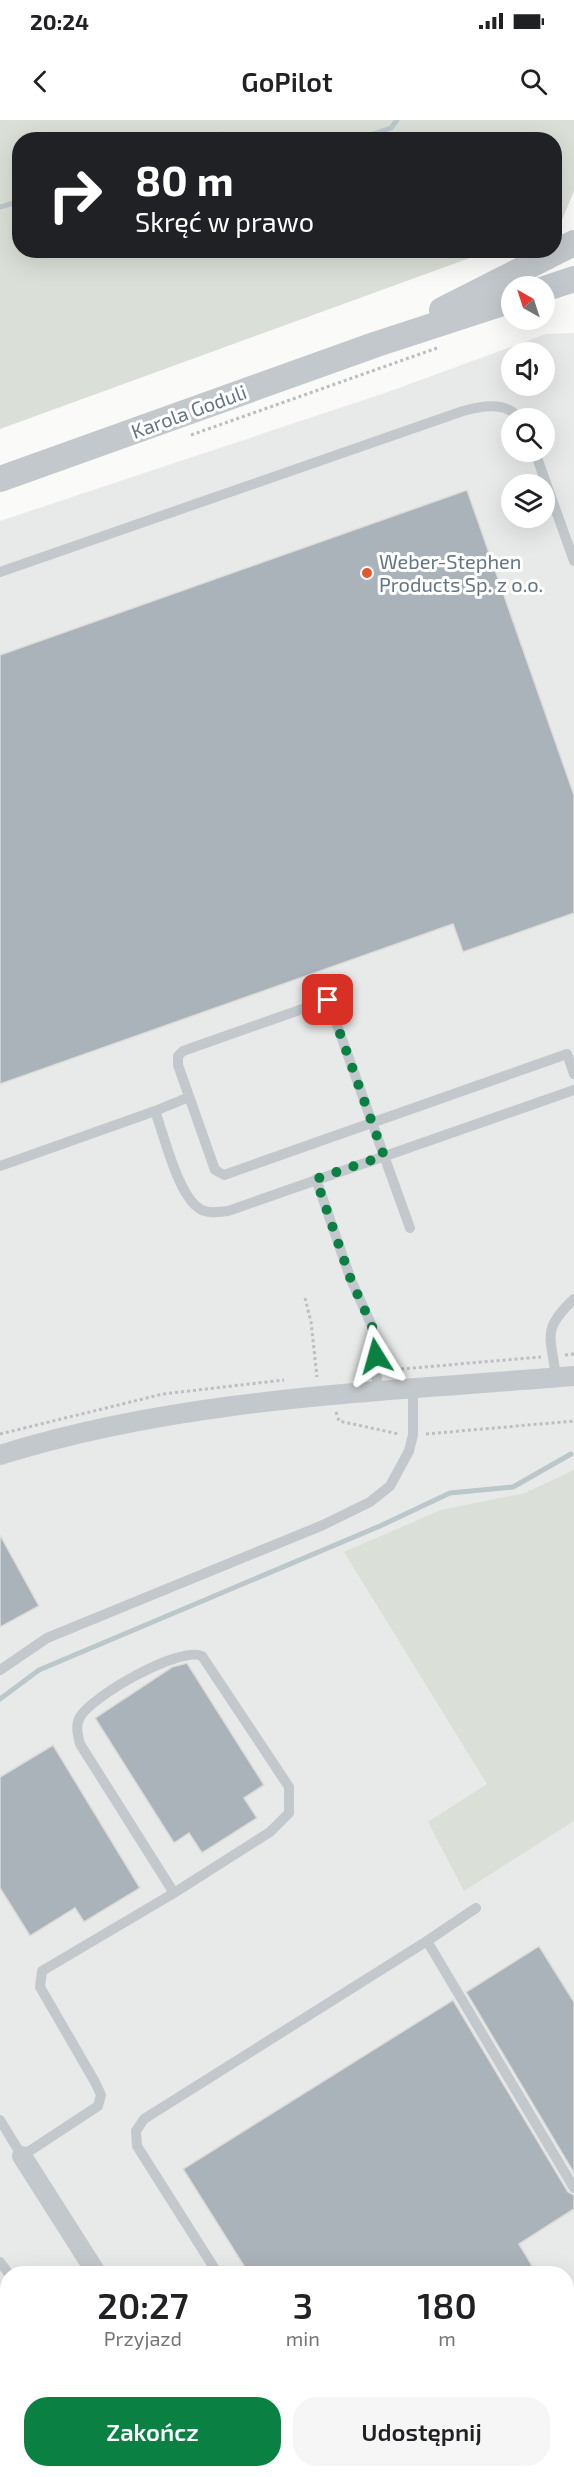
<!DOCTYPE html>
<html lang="pl">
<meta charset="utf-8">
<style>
body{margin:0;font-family:"Exo 2",sans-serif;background:#f6f6f6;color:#202124;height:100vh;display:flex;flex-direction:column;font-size:22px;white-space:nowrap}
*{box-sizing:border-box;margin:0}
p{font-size:20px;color:#757577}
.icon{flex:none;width:33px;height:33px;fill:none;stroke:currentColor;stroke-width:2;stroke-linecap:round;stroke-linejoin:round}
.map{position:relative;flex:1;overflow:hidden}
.side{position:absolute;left:0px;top:2146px;width:574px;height:212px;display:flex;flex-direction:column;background:#fff;border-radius:24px 24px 0 0;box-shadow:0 6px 24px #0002}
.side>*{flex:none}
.hud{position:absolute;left:12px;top:12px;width:550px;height:126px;border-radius:24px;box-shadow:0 6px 24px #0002;background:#202124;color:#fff;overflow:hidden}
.needle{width:39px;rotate:321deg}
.tools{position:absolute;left:501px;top:156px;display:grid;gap:12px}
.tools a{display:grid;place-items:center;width:54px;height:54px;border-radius:50%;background:#fff;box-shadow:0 6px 24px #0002;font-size:30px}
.pin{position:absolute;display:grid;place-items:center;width:51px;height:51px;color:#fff;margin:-26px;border-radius:12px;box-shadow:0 3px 9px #0006}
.me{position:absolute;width:66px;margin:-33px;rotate:352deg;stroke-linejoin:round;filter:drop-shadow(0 0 4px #0008)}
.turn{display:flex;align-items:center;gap:21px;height:126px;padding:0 24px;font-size:27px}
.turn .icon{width:78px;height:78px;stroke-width:2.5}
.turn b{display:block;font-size:42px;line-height:51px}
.eta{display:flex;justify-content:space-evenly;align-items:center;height:102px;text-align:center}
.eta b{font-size:36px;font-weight:600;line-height:42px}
.action{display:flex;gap:12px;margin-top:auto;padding:12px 24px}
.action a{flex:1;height:69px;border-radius:24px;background:#0b8043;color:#fff;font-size:24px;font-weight:600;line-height:69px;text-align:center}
.action a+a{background:#f6f6f6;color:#202124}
.status{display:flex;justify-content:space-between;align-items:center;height:42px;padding:0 30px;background:#fff;direction:ltr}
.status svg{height:16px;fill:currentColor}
header{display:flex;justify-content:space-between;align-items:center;height:78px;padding:0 24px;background:#fff;font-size:27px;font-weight:600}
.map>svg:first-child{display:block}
</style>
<div class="status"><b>20:24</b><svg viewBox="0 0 49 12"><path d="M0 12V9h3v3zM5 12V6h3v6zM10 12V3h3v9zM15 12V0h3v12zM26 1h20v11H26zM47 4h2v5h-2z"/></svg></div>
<header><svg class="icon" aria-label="back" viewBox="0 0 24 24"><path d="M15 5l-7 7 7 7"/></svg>GoPilot<svg class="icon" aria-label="search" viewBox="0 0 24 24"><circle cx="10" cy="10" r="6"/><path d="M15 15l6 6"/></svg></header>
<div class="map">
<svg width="574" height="2357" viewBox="0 0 574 2357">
<rect width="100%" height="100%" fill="#fafaf8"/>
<path fill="#e8e9e9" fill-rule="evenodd" d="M574,213V2325L567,2339V2154H8V2350L561,2351L558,2357H0V401L385,273L546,214ZM512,232H544V266H512ZM512,298H544V332H512ZM512,364H544V398H512Z"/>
<path fill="#dadfd7" d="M0,0H574V71L562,100L555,104V20H20V130L489,131L0,309Z
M574,1350V1701L464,1771L428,1702L487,1664L344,1432L441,1390L525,1373Z"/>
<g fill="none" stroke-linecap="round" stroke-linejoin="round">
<path stroke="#bbc7cb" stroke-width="5" d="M206,20L221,14L246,20
M355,20L391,8L397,0
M0,87L20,81
M0,1579L39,1550L380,1406L450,1373L513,1367L571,1334"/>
</g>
<path fill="#aab3b9" stroke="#dcdcda" stroke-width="1.5" d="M467,370L574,675V793L463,832L453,804L0,964V535Z
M0,1415L39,1486L0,1507Z
M187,1543L264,1665L244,1678L257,1698L202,1733L189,1713L174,1723L95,1598L172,1547Z
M53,1625L140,1768L84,1802L75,1788L30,1816L0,1768V1657Z
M539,1826L574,1882V2053L466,1872Z
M453,1880L568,2072L574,2075V2089L519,2124L537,2154H249L183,2049Z"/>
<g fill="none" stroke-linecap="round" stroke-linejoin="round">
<path stroke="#bbbfc2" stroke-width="3" stroke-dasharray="3 3" stroke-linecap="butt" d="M191,315L440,227
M305,1178L311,1202L317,1257
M565,1235L574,1234
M389,1250L541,1237
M336,1292L339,1301L399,1314
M0,1314L163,1274L284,1260
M426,1314L574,1301"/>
<path stroke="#c3c8cc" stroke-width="10" d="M535,332L574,441
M0,452L463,291C481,286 506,281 519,298
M155,991L189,977
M0,1046L155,991C164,1015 178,1076 200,1089C208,1094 219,1092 228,1091L574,970
M316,1059L351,1160L372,1206L378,1272
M410,1108C383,1032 356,956 328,880L183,931L178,936V945L215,1050L224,1055L567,934L574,954
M556,1257C551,1216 541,1210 574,1179
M0,1550L47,1518L323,1405L370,1382L390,1366L409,1331L413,1315V1269
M476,1788L427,1821L574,2068
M0,2000L22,2036L98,1986L101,1975L95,1962L40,1867L42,1851L174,1773L270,1712L289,1693V1667L202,1536C179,1526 92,1576 80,1597C75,1605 78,1616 80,1624L174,1773
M0,2142L9,2154
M218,2154L137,2026L136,2011L144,1999L427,1821
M567,2273L574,2265
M0,2331L8,2325
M344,2350L348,2357
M156,2357L164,2350
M435,2357L445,2350"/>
<path stroke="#c3c8cc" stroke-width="20" d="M0,1335C185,1277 382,1272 574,1256
M22,2036L97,2154
M221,2350L225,2357"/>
<path stroke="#c3c8cc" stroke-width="26" d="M544,169L574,159
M442,190L574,123
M0,359L377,224L512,180"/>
</g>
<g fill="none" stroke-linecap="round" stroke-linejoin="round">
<path stroke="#0b8043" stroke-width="10" stroke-dasharray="0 18" d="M328,880L384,1036L316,1059L351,1160L372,1206L376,1236"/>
</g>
<circle fill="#e4572e" stroke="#fff" stroke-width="2" cx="367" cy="453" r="6"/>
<g text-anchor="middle" stroke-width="6" stroke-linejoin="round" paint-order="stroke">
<g font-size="20" fill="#657683" stroke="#fff">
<text transform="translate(189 292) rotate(-20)" y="7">Karola Goduli</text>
</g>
<g font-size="20" fill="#657683" stroke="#fff" text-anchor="start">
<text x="379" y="449">Weber-Stephen<tspan x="379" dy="23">Products Sp. z o.o.</tspan></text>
</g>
</g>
</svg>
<div class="tools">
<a><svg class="needle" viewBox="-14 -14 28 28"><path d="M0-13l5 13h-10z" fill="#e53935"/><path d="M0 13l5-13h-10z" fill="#757577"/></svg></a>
<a><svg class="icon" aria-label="sound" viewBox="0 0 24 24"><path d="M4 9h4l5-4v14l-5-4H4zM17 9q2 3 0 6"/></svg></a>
<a><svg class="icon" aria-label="search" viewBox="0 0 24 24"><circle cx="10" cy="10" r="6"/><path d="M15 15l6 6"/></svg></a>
<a><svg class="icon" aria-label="layers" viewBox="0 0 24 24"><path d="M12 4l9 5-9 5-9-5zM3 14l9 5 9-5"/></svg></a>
</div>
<div class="pin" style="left:328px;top:880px;background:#d93025"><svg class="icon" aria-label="arrive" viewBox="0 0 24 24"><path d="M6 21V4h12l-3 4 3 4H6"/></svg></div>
<svg class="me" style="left:376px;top:1236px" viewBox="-20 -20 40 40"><path d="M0-17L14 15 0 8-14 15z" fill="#0b8043" stroke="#fff" stroke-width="4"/></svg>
<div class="hud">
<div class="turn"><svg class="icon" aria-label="right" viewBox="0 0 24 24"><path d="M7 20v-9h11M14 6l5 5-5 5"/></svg><div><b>80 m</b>Skręć w prawo</div></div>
</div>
<section class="side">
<div class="eta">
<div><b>20:27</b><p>Przyjazd</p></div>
<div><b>3</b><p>min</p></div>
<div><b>180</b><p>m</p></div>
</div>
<div class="action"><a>Zakończ</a><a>Udostępnij</a></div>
</section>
</div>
